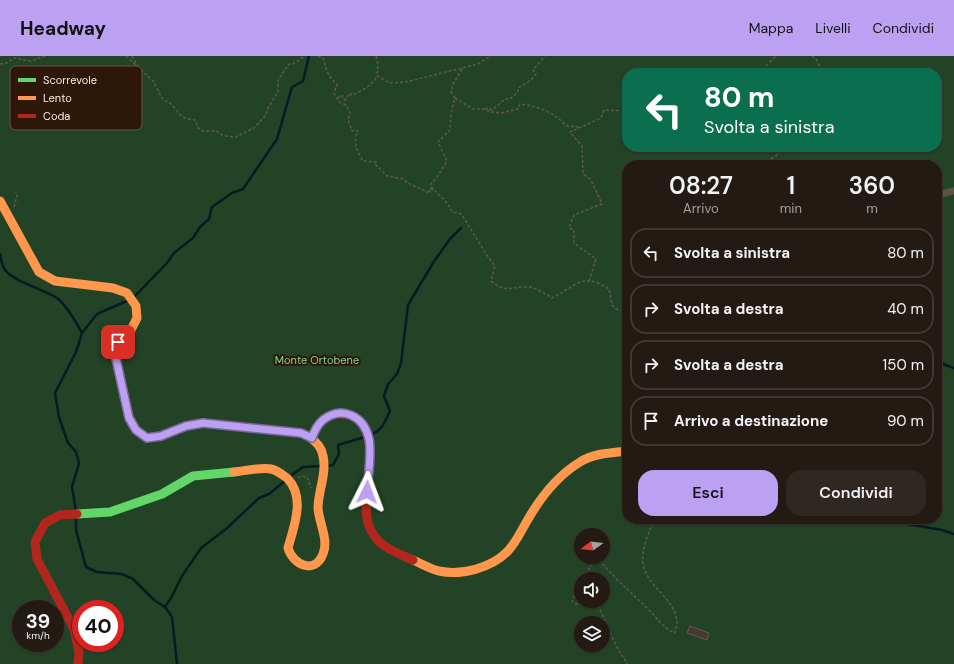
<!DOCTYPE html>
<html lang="it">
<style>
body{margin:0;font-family:"DM Sans",sans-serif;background:#2f2722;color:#f1f3f6;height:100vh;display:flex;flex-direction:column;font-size:15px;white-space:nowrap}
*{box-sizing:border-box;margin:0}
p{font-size:13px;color:#a3a1a0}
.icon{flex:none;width:22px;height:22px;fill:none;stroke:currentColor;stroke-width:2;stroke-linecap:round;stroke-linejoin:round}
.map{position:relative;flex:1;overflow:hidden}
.details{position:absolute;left:622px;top:104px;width:320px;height:364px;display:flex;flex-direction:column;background:#231a14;border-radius:16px;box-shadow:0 1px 3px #0004,0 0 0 1px #403834}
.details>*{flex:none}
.banner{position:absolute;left:622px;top:12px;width:320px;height:84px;border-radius:16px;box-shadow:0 1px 3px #0004,0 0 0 1px #403834;background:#0b6e4f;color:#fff;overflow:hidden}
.needle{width:26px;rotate:256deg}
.controls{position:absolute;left:574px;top:472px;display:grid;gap:8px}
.controls a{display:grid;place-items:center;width:36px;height:36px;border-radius:50%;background:#231a14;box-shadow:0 1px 3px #0004,0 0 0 1px #403834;font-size:20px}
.speed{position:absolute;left:12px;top:544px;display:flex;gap:8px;font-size:20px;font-weight:700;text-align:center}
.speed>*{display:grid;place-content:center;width:52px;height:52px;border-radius:50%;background:#231a14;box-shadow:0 1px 3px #0004,0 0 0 1px #403834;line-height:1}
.speed small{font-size:10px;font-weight:400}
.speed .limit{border:6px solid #d22;background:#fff;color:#111}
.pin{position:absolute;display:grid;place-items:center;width:34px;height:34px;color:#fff;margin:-17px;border-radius:8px;box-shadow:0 2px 6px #0006}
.me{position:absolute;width:44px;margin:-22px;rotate:3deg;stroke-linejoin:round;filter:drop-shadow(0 0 3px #0008)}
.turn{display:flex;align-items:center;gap:14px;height:84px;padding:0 16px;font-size:18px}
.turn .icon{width:52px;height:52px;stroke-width:2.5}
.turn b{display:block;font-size:28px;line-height:34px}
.eta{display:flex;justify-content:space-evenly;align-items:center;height:68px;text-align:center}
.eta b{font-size:24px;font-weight:600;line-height:28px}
.primary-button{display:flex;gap:8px;margin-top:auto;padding:8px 16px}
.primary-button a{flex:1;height:46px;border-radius:16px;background:#bca0f2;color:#111;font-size:16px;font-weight:600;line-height:46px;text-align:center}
.primary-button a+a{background:#2f2722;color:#f1f3f6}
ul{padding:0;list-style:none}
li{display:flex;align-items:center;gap:12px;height:50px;margin:0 8px 6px;padding:0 8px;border:2px solid #403834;border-radius:16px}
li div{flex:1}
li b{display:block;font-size:15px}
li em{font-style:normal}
header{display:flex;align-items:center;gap:24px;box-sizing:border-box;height:56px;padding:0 20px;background:#bca0f2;color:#111}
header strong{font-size:19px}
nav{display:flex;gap:22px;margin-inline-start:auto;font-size:14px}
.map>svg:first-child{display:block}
</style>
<header>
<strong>Headway</strong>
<nav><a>Mappa</a><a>Livelli</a><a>Condividi</a></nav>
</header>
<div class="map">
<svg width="954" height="608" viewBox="0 0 954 608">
<rect width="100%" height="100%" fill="#2f221b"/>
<path fill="#234326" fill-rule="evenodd" d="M0,0H954V608H0ZM627,17H937V91H627ZM627,109H937V463H627ZM581,479H603V501H581ZM581,523H603V545H581ZM21,553H55V587H21ZM81,553H115V587H81ZM581,567H603V589H581Z"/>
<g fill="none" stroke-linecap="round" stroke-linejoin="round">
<path stroke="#081a23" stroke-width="2.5" d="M0,198C1,203 2,211 6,215C15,226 43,233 57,242C66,249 76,266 82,277L76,296L55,337L59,361L68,387L76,396L79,407L72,431L76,455
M133,242L167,207L174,197L193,182L200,171L209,163L212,151L232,137L243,133L277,83L292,31L303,25L309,0
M82,277L97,258L129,244
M937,306L954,312
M370,379C383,374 384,367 390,355L384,340L388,328L397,318L401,307L408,249L433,207L450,183L461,172
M326,410L333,409L339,398L338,389L365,381
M289,421L303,411L321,410
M76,460V474L86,511L97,516L122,518L133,523L154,544L165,551L172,561L177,608
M879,463L942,474L954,478
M165,551L171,542L182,520L201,492L226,473L259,442L269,438L286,424"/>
</g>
<path fill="#48382e" stroke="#655a53" d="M690,570L709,577L707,584L687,577Z"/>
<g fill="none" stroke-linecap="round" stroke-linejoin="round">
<path stroke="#625750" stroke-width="1.5" stroke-dasharray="3 2" stroke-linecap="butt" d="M126,0L153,25L163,44C173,46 176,56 182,60C185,63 191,63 195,64L198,72L203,75H216L224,80L236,81L254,72L266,59L268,52L278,36V24L289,8H293L305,0
M132,0L138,10
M318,0L324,3C325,13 329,22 337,28L334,37L339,46L346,49L350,57L348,64L352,75L355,74L358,75C352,88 358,96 363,105L376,106L375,108L387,120L404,123C410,131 420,130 427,137L428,134L430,136V133L434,134
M376,0L378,9L377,20L390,27L406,26L478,8L491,0
M812,0L816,3L823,17
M0,8L7,7L14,2L31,5L45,0
M462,13L453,28L451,36L455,42L451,57L450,74L438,86L447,105L438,120L430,129C438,140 446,142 452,156L461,158C473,175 482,194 495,210L491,225C506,238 512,230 529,231C537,232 546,238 552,242C576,231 581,215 609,233L612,249L616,253L627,256
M754,17H759L776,0
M338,42L342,39L343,43L345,44L350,37L351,39C362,36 373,28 377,20
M455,42L473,53H485L490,56L502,57L518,53L520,48C537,50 555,56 566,70L580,71
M485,53L487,52L492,54L505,43H510L518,36V32L531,24L536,18L533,14L545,0
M757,109L775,101L783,91
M14,151L17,140L16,136
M589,225L596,203L574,187V174L569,172L574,159L602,148L591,124L583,118L582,90L570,76L601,62L604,54L627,55
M298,422L302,420L307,421L311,432
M583,523L592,508L601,505C614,523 631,536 647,552C657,561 662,572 675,577C675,574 677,569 677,565C675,543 646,530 643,507C641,495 649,474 655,463
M581,526L572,545L576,548L586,545
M595,545C608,565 612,589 628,608"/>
<path stroke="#605248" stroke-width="7" d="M937,139L954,135"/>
<path stroke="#63d668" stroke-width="9" d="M77,458L110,456L162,438L193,420L234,416"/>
<path stroke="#ff974d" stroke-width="9" d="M0,145L39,216L55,225L113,232L127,237L136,250L137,262L131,274L118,286L115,298L129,362L136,374L143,379
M234,416C244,415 262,411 271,413C276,414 283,419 287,422C306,441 294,470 288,492C293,509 315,519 323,498C329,484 319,467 318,452C318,435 327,418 323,400C322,392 317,386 309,381
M413,504C422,508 430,513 439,515C461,520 491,512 507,496C516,487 521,475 527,465C540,442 557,420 580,406C594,397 611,397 627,395"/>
<path stroke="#b3261e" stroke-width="9" d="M143,379L147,382L161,380L186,370L203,367L301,377L309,381
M311,382C316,371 321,362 333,359C340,357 347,357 354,361C386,380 358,440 369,470C377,491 395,496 413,504
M77,458L60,459L45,467L35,486L37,503L74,573L79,597L78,608"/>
</g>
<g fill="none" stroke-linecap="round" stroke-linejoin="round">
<g stroke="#7a689d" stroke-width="10">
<path id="route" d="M118,286L115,298L129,362L136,374L147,382L161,380L186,370L203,367L301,377L312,382C314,376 317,369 323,364C342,349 364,360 369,383C372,397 368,421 367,436"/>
</g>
<use href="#route" stroke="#bca0f2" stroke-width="7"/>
</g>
<g text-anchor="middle" stroke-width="4" stroke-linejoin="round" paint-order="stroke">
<g font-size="11" fill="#86d391" stroke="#2c1709">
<text x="317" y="308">Monte Ortobene</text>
</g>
</g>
<rect x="10" y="10" width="132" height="64" rx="6" fill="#2c1709" stroke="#6a574a" stroke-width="1"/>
<rect x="18" y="22" width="18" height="4" fill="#63d668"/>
<rect x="18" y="40" width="18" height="4" fill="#ff974d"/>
<rect x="18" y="58" width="18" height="4" fill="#b3261e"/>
<g font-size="11" fill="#fbece3">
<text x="43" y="28">Scorrevole</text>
<text x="43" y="46">Lento</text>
<text x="43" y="64">Coda</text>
</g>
</svg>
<div class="controls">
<a><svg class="needle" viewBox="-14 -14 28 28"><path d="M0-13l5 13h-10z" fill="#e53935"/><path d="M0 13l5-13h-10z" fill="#a3a1a0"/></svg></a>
<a><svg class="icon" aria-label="sound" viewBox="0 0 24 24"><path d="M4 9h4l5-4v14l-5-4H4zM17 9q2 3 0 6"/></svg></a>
<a><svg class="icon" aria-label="layers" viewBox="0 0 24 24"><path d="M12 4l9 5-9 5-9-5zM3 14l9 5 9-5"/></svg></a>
</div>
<div class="speed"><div>39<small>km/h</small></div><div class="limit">40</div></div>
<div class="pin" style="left:118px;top:286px;background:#d93025"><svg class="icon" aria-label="arrive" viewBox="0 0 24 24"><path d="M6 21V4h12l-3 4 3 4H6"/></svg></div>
<svg class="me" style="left:367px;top:436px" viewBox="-20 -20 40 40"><path d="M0-17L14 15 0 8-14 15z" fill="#bca0f2" stroke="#fff" stroke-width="4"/></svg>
<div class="banner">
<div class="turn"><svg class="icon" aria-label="left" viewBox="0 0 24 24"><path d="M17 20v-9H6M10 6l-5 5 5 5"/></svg><div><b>80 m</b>Svolta a sinistra</div></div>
</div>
<section class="details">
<div class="eta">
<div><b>08:27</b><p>Arrivo</p></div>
<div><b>1</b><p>min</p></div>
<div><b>360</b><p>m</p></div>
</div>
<ul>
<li><svg class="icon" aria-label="left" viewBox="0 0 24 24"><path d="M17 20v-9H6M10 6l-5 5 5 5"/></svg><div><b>Svolta a sinistra</b></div><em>80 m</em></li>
<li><svg class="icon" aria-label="right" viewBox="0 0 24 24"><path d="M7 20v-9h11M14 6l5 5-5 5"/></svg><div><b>Svolta a destra</b></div><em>40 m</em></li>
<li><svg class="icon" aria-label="right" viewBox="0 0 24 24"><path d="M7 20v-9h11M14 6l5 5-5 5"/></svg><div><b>Svolta a destra</b></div><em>150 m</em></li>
<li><svg class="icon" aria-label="arrive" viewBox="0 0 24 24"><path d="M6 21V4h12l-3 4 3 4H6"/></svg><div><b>Arrivo a destinazione</b></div><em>90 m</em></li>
</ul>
<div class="primary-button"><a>Esci</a><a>Condividi</a></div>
</section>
</div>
